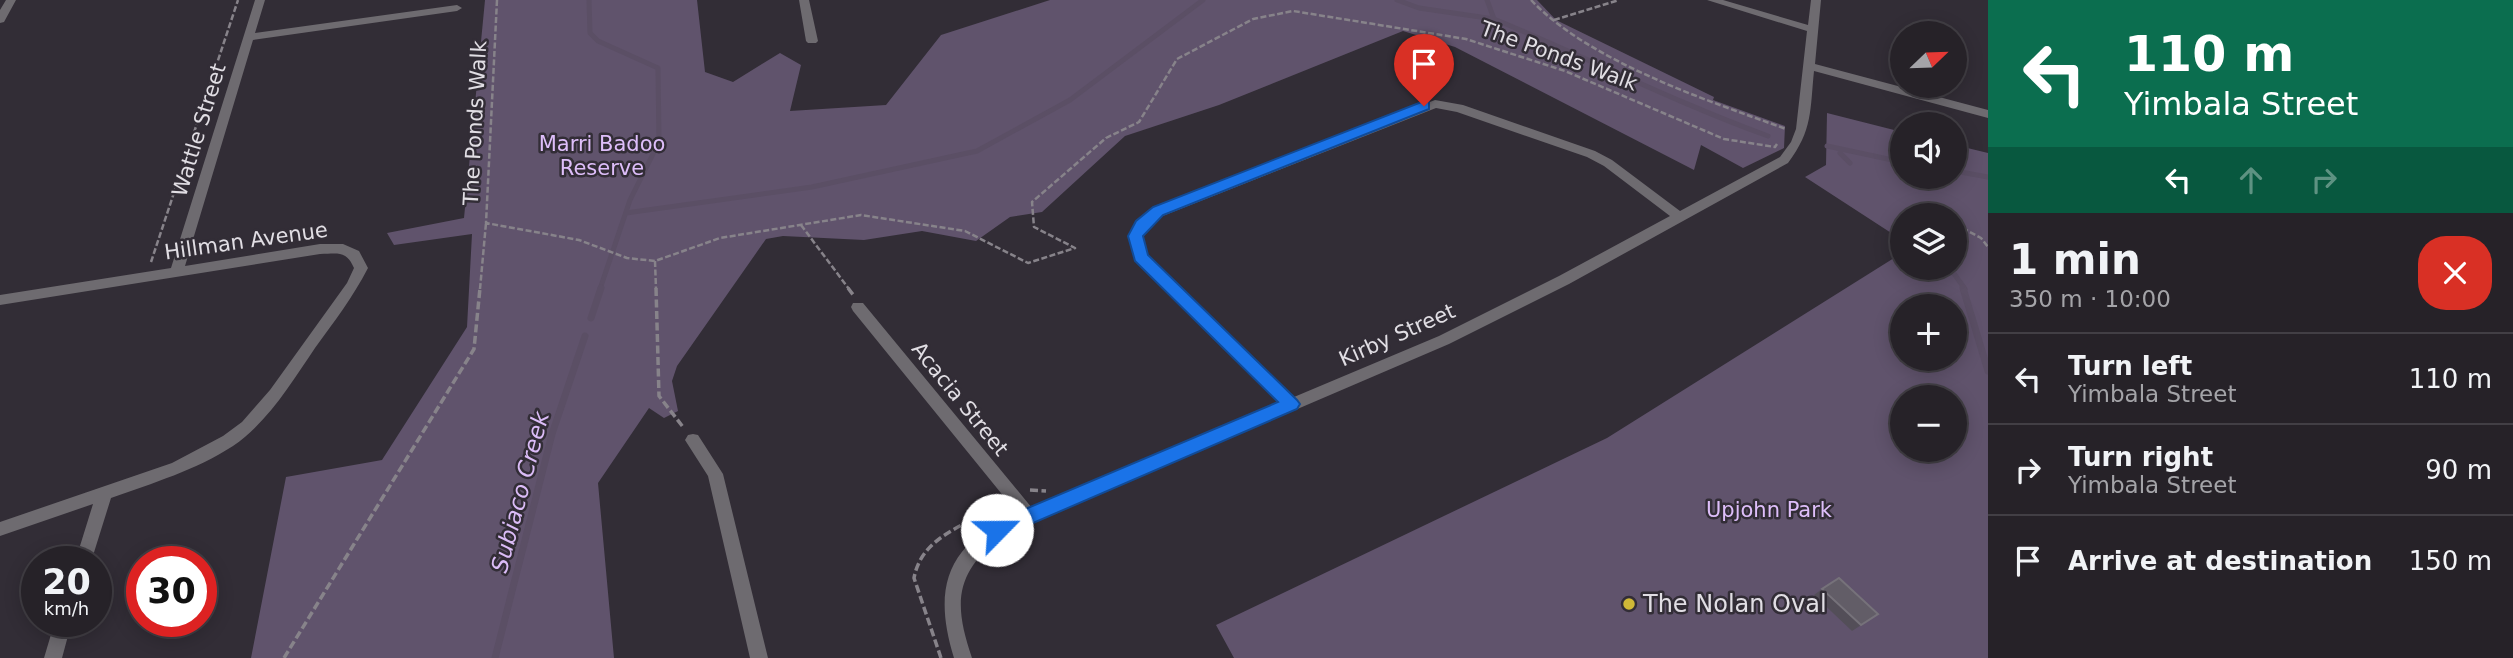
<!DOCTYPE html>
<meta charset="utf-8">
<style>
body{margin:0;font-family:"DejaVu Sans",sans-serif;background:#2e2a30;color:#f1f3f6;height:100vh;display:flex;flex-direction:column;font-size:26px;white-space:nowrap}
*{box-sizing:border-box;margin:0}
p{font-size:23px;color:#a4a4a8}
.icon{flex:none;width:38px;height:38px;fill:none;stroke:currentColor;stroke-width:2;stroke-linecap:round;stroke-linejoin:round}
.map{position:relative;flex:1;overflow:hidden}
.panel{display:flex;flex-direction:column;background:#262228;width:525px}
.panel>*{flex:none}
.hud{background:#0b6e4f;color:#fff;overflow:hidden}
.needle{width:46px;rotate:67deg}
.tools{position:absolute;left:1890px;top:21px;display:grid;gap:14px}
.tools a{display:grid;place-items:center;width:77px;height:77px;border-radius:50%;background:#262228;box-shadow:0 4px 18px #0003,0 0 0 2px #423f45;font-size:35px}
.speed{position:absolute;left:21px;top:546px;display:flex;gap:14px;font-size:35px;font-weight:700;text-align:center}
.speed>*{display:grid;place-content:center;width:91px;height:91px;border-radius:50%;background:#262228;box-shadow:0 4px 18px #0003,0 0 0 2px #423f45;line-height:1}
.speed small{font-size:18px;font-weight:400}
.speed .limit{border:10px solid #d22;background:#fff;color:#111}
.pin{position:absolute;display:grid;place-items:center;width:60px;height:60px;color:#fff;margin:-72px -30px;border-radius:50% 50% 50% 0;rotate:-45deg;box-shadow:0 0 7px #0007}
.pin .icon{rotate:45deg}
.me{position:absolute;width:77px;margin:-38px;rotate:67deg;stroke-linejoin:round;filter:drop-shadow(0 0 5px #0008)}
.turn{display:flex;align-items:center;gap:24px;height:147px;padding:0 21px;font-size:32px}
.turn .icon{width:91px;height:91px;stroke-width:2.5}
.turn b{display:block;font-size:49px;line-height:60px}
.lanes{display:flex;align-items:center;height:66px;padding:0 21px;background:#0003;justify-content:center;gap:35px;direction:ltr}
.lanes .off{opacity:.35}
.round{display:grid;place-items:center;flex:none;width:74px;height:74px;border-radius:28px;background:#2e2a30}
.summary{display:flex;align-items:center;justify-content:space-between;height:119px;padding:0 21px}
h1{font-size:42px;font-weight:600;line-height:52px}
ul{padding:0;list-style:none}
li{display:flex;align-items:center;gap:21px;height:91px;padding:0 21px;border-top:2px solid #423f45}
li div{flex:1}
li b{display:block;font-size:26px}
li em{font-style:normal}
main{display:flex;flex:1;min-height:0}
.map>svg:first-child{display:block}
</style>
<main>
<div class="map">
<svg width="1988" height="658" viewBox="0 0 1988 658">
<rect width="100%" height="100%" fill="#322d36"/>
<path fill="#60536c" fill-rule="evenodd" d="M485,0H697L705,72L733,82L780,53L801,65L790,111L886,105L941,35L1050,0H1537L1556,20L1714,97L1713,100L1785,126L1784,148L1743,168L1701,145L1694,170L1455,47L1403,31L1219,105L1125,136L1042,212L1010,217L976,241L922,231L864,240L783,236L766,239L677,366L672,381L678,411L664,418L649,408L598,483L614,658H251L286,477L382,460L467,327L472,234L394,245L387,233L464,218Z
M1827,113L1902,132V177H1955V145L1988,153V658H1234L1216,625L1607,438L1902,253V268H1955V215H1902V240L1805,177L1826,165ZM1902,306H1955V359H1902ZM1902,397H1955V450H1902Z"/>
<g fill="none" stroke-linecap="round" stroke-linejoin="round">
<path stroke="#5b4f65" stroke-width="5" d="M589,0L590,33L598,41L658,68L659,142L630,200L600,289
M1397,0L1419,8L1494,19L1487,0
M1494,19C1586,57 1674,102 1768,136
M1827,146L1902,162
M1840,153L1850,163
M1955,171L1988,177
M626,213L812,187L977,151L1070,100L1203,0
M1950,268L1965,289"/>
<path stroke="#5b4f65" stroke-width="7" d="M1963,288L1988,371
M591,318L601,288
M495,658L552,434L585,336"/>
<path stroke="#87838a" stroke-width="2.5" stroke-dasharray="6 2.5" stroke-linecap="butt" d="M497,0L486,223L579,240L627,258L655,261L720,238L861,215L965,231L1028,263L1075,248L1034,227L1032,202L1106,138L1139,122L1177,59L1253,19L1293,11L1466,39L1565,71L1724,139L1775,147L1777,144
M1531,0C1590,62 1706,100 1786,129
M1554,20L1619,0
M1955,224L1981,238L1988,247
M801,225L849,289
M655,261L656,289
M151,262L238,0
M480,289L486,223"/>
<path stroke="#87838a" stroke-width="3.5" stroke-dasharray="8 3.5" stroke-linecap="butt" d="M656,288L659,396L683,427
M848,288L854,296
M1030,490L1046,491
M284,658L474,349L480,288
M941,658L914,578C922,535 966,527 998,504"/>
<path fill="#6e6b70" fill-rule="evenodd" d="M6,0H16L4,22L0,23V10Z
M255,0H265L255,33L457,5L462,8L457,11L253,40L185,266L320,244H343L359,251L368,268C353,297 334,322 315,348C292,382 268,422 233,446C196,470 153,483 111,498L91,562H75L93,504L0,536V522L172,463L223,436L242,422L270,390L347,283L354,268C346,250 338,254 320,254L0,305V295L171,268Z
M799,0H809L818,41L816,43H808L806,41Z
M1707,0H1723L1808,25L1811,0H1821L1815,64L1988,110V118L1814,71C1810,110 1813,130 1788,163L1569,284L1449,344L1003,535C955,573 953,602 972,658H954C932,587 947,543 1018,514L853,311L851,307L853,303H863L1032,508L1280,403L1136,260L1128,236L1145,213L1435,100L1463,105L1595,151L1612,160L1680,211L1780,157L1791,142L1796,129L1807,31ZM1436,108L1457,112L1587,157L1604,166L1670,216L1559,276L1439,336L1294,397L1147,255L1142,237L1155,219Z
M693,434L698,435L723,474L768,658H750L708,476L685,440L688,435Z
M55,621H72L62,658H44Z"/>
</g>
<path fill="#534e58" d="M1822,589L1878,614L1852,631L1814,595Z"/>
<path fill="#625d67" stroke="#76727a" stroke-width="2" d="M1839,578L1878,614L1861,625L1822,589Z"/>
<path fill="#1a73e8" stroke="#114b97" stroke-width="2" d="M1424,101L1429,102V109L1163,215L1143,236L1148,255L1297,400L1300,404L1297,409L1003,536H990L988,530L990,524L1278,402L1135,261L1128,236L1136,221L1153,207Z"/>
<circle fill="#cfb837" stroke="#322d36" stroke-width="2.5" cx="1629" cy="604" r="7"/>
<g text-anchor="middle" stroke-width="5" stroke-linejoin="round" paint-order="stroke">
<g font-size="21" fill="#e1dee4" stroke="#322d36">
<text transform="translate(1559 56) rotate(20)" y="7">The Ponds Walk</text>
<text transform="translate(475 123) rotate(-87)" y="7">The Ponds Walk</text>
<text transform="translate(199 130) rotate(-73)" y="7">Wattle Street</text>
<text transform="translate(246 241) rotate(-8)" y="7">Hillman Avenue</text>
<text transform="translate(1397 335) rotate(-24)" y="7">Kirby Street</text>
<text transform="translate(960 399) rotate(51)" y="7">Acacia Street</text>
</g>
<g font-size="21" fill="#debefa" stroke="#322d36">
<text x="602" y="151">Marri Badoo<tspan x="602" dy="24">Reserve</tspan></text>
<text x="1769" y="517">Upjohn Park</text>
</g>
<g font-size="23" font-style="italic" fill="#dbbcf7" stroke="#322d36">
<text transform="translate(520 492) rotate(-75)" y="8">Subiaco Creek</text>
</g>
<g font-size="24" fill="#e1dee4" stroke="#322d36" text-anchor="start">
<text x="1643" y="612">The Nolan Oval</text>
</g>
</g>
</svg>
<div class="tools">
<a><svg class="needle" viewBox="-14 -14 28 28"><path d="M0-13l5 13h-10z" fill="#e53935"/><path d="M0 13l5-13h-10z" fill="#a4a4a8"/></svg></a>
<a><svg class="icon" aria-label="sound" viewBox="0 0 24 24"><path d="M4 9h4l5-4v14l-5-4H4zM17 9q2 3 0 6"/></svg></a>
<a><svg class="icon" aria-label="layers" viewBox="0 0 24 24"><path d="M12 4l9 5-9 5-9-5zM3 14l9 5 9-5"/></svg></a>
<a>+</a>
<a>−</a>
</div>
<div class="speed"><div>20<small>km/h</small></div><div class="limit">30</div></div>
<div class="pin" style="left:1424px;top:106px;background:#d93025"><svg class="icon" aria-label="arrive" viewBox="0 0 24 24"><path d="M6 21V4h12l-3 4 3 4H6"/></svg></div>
<svg class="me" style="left:997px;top:530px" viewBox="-20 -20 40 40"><circle r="19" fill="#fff"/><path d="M0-13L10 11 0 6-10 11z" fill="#1a73e8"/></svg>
</div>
<section class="panel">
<div class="hud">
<div class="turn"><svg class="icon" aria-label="left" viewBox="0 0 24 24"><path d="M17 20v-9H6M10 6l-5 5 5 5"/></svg><div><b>110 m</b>Yimbala Street</div></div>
<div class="lanes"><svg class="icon" aria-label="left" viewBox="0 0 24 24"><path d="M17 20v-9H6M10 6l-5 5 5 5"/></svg><svg class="icon off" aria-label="ahead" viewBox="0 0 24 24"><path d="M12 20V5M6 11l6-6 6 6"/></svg><svg class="icon off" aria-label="right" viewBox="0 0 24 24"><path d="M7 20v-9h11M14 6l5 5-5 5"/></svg></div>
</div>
<div class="summary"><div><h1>1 min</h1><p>350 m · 10:00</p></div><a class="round" style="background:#d93025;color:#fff"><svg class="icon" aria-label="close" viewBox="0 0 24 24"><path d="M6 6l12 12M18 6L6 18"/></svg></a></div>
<ul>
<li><svg class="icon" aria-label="left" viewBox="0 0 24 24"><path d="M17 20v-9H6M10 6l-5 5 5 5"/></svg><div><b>Turn left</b><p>Yimbala Street</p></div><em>110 m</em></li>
<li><svg class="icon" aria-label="right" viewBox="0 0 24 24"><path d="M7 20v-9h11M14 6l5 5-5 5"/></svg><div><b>Turn right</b><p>Yimbala Street</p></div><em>90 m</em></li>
<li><svg class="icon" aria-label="arrive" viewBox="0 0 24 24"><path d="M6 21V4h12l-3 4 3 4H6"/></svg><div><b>Arrive at destination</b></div><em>150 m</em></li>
</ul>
</section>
</main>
